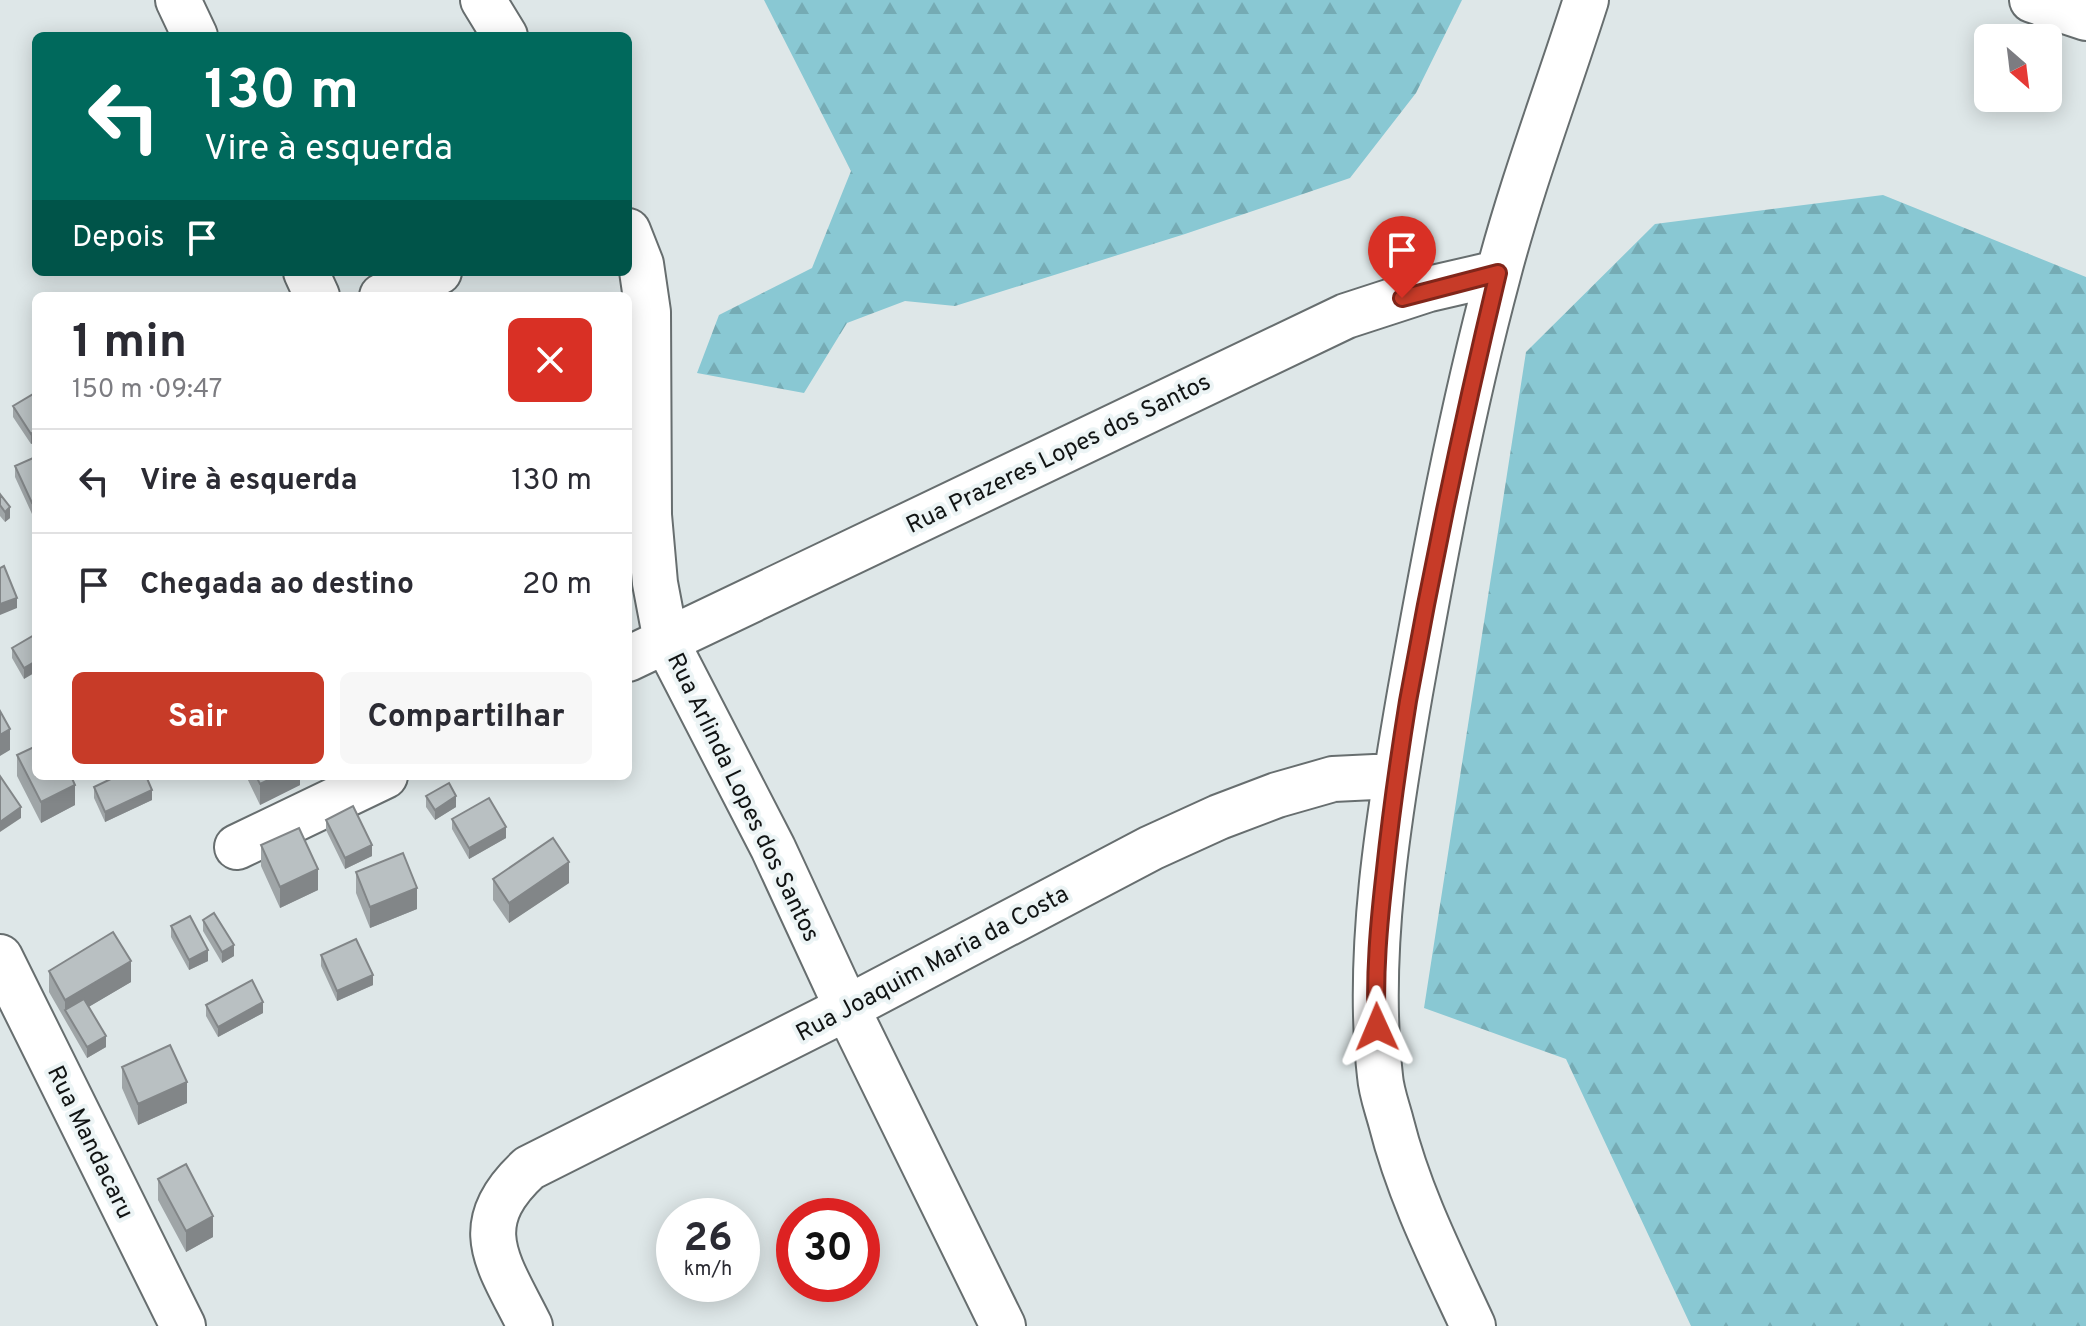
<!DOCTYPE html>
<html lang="pt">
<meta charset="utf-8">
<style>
body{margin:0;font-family:Overpass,sans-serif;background:#f7f7f7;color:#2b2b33;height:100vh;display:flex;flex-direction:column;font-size:30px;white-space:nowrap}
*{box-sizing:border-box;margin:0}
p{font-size:26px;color:#7c7c81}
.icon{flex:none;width:44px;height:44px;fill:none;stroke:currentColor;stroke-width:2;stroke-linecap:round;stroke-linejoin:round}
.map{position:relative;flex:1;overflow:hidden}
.details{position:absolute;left:32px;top:292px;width:600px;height:488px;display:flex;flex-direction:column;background:#fff;border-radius:12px;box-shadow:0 4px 20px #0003}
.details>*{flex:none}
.guide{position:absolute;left:32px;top:32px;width:600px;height:244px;border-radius:12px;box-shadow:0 4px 20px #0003;background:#00695c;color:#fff;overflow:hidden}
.needle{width:52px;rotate:152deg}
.tools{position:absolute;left:1974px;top:24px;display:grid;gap:16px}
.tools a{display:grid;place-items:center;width:88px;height:88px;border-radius:12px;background:#fff;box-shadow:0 4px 20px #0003;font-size:40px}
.speed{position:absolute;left:656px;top:1198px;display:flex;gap:16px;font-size:40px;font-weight:700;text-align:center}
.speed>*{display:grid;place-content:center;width:104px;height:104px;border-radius:50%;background:#fff;box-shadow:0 4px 20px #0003;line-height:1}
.speed small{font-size:20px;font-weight:400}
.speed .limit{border:12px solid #d22;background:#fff;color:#111}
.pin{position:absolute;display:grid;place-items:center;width:68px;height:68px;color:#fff;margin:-82px -34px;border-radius:50% 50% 50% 0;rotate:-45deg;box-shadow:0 0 8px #0007}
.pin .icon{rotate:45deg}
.me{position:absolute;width:88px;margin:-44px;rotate:359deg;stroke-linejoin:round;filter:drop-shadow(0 0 6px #0008)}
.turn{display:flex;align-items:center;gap:28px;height:168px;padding:0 40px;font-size:36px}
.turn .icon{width:104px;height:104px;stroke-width:2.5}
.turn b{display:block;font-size:56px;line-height:68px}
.then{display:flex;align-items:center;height:76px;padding:0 40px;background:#0003;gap:16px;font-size:30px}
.round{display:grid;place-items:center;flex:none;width:84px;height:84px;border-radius:12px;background:#f7f7f7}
.overview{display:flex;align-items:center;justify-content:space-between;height:136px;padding:0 40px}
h1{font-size:48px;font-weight:700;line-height:60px}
.cta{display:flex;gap:16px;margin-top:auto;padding:16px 40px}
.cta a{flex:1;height:92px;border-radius:12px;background:#c73b28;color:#fff;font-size:32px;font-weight:700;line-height:92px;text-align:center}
.cta a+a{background:#f7f7f7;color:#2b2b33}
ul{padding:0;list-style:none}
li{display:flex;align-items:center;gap:24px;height:104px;padding:0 40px;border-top:2px solid #e1e1e2}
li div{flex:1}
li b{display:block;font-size:30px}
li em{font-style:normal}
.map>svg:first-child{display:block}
</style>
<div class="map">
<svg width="2086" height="1326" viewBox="0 0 2086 1326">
<defs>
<pattern id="forest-firs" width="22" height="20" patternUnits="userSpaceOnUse" patternTransform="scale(2)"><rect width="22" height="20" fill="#89c8d3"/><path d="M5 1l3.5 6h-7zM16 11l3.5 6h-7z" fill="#75abb4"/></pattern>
</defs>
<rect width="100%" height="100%" fill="#dee7e8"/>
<path fill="url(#forest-firs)" d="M764,0H1462L1416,93L1350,178L1185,234L955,306L905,301L847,323L804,393L697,373L719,315L812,268L851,171Z
M1883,195L2086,277V1326H1691L1566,1059L1424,1008L1526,352L1655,224Z"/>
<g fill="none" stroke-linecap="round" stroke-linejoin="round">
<g stroke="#676e6f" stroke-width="48">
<path id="minor" d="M178,0L195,36
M483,0L505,36
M2032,0L2086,18
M628,231L641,264L648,312L649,515L655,583L666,641L773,848L847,1008L1003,1326
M306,272L317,296
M382,296L439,272
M628,659L1346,316L1429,289L1498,273
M237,847L385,776
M0,957L183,1326
M530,1326C499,1263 466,1226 529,1168L847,1008L1151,848L1219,817L1277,795L1333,779L1395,776
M1473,1326C1442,1259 1409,1194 1391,1122C1387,1107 1381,1091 1380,1076C1366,953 1389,814 1410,693C1435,553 1461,413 1498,275C1522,183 1557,91 1586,0"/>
</g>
<use href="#minor" stroke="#fff" stroke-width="44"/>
</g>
<path fill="#9fa5a7" d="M36,395V441L31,444L13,417V406Z
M33,458L32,514L15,477V466Z
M0,494L10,518L5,522L0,516Z
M36,634L24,679L12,658V648Z
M17,755L75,805L41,823L17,776Z
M246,776H300V785L260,805Z
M94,787L152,800L105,822L94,798Z
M426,796L456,807L435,820L426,807Z
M452,819L506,838L469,859L452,829Z
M326,820L372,856L345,869L326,830Z
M261,845L318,890L280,908L261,866Z
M356,872L417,909L370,928L356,893Z
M493,879L569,883L509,923L493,900Z
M203,920L234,956L222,963L203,931Z
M171,926L208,961L189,970L171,937Z
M321,955L373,985L337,1001L321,966Z
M49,971L131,982L88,1007L106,1047L87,1058L49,992Z
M206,1005L263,1013L218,1037L206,1016Z
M122,1067L187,1103L138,1125L122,1088Z
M158,1179L213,1237L186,1252L158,1200Z"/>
<path fill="#828688" d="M36,430V441L31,444V434Z
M36,501V512L32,514V503Z
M10,507V518L5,522V512Z
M17,598V608L0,615V604Z
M36,661V672L24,679V668Z
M10,729V750L0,756V735Z
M277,776H300V785L260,805V784Z
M318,776H328L318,780Z
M75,785V805L41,823V802Z
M152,790V800L105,822V812Z
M456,796V807L435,820V810Z
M21,807V818L0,832V822Z
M506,827V838L469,859V848Z
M372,845V856L345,869V858Z
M569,862V883L509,923V903Z
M318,869V890L280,908V887Z
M417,888V909L370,928V907Z
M234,945V956L222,963V952Z
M208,950V961L189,970V960Z
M131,961V982L70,1018L65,1010V1000Z
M373,975V985L337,1001V991Z
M263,1002V1013L218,1037V1027Z
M106,1036V1047L87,1058V1047Z
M187,1082V1103L138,1125V1104Z
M213,1216V1237L186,1252V1231Z"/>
<path fill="#b9c0c2" stroke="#828688" stroke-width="2" d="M35,393L36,395V430L31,434L13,406Z
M33,458L36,464V501L32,503L15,466Z
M0,494L10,507L5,512L0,505Z
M4,566L17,598L0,604V568Z
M36,634V661L24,668L12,648Z
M0,711L10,729L0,735Z
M36,746V776H71L75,785L41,802L17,755Z
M0,776L21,807L0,822Z
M117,776H146L152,790L105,812L94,787Z
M256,776H277L260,784Z
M449,783L456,796L435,810L426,796Z
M489,798L506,827L469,848L452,819Z
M353,806L372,845L345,858L326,820Z
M299,828L318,869L280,887L261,845Z
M553,838L569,862L509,903L493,879Z
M403,853L417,888L370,907L356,872Z
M214,913L234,945L222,952L203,920Z
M190,916L208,950L189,960L171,926Z
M113,932L131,961L65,1000L49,971Z
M356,939L373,975L337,991L321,955Z
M252,980L263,1002L218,1027L206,1005Z
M84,999L106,1036L87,1047L65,1010Z
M170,1045L187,1082L138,1104L122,1067Z
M186,1164L213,1216L186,1231L158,1179Z"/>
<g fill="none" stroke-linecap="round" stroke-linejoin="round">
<g stroke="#81261a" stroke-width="20">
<path id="route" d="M1377,1027C1374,975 1379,922 1385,870C1391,813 1399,757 1408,701C1434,557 1464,415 1498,273L1402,298"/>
</g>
<use href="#route" stroke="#c73b28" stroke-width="14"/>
</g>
<g text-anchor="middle" stroke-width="8" stroke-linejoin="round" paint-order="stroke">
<g font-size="24" fill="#111414" stroke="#ecf4f5">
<text transform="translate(1058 453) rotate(-26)" y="8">Rua Prazeres Lopes dos Santos</text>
<text transform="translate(744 797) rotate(64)" y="8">Rua Arlinda Lopes dos Santos</text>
<text transform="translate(932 963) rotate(-28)" y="8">Rua Joaquim Maria da Costa</text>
<text transform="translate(91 1142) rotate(64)" y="8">Rua Mandacaru</text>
</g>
</g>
</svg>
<div class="tools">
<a><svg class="needle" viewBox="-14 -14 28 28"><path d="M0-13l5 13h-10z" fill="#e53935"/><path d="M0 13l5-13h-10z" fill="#7c7c81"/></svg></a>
</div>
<div class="speed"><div>26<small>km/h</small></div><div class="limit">30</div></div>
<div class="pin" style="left:1402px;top:298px;background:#d93025"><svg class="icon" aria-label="arrive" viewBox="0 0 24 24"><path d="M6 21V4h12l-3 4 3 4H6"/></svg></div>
<svg class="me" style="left:1377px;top:1027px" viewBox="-20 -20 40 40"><path d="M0-17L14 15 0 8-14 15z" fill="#c73b28" stroke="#fff" stroke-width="4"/></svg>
<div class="guide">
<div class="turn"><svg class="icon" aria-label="left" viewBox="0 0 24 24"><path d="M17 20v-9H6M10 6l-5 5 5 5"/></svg><div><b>130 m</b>Vire à esquerda</div></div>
<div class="then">Depois<svg class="icon" aria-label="arrive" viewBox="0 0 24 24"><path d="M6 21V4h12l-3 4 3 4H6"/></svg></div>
</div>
<section class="details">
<div class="overview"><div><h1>1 min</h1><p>150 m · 09:47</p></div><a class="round" style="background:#d93025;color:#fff"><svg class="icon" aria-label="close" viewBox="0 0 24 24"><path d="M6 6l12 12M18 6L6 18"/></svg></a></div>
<ul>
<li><svg class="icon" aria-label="left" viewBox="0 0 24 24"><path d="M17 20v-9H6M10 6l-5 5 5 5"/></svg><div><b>Vire à esquerda</b></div><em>130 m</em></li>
<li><svg class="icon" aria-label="arrive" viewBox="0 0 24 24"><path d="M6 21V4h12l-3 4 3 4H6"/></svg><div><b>Chegada ao destino</b></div><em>20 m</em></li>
</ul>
<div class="cta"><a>Sair</a><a>Compartilhar</a></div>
</section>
</div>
